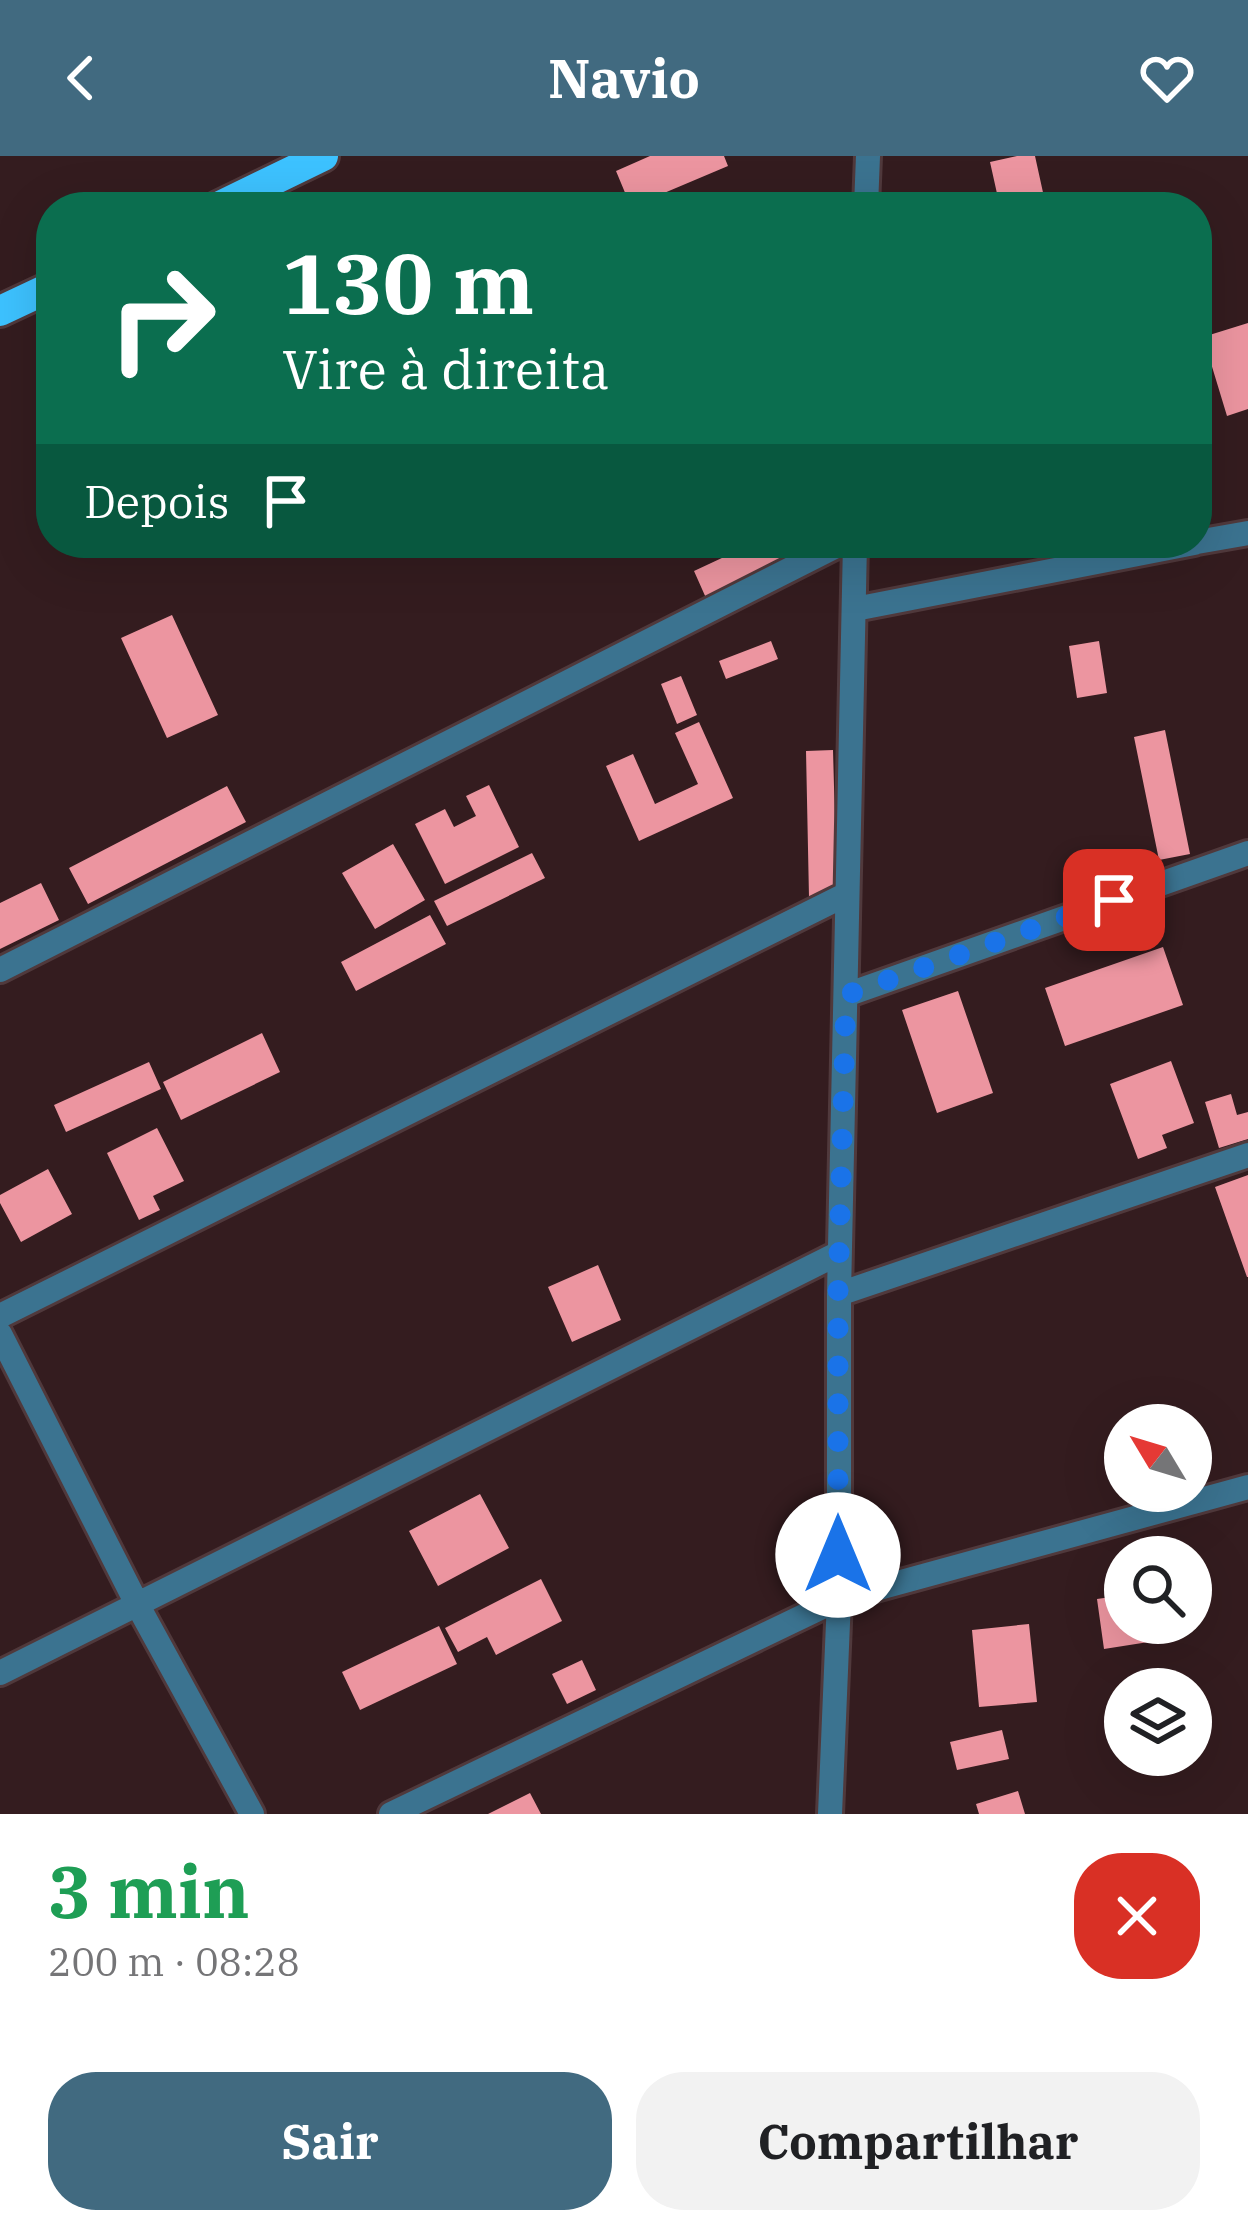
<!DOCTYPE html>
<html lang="pt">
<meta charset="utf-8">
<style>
body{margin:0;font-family:"IBM Plex Serif",serif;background:#f2f2f2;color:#202124;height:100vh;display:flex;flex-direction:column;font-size:45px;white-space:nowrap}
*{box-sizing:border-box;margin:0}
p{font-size:39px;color:#757577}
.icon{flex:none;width:66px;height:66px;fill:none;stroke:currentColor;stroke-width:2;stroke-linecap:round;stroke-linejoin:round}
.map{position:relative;height:1658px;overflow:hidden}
.side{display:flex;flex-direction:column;background:#fff;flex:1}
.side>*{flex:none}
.hud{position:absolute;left:36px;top:36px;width:1176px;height:366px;border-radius:48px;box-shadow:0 12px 48px #0002;background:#0b6e4f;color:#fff;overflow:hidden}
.needle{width:78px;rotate:308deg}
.tools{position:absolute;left:1104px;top:1248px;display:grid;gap:24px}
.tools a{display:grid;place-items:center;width:108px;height:108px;border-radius:50%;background:#fff;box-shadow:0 12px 48px #0002;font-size:60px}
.pin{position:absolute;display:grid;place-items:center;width:102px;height:102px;color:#fff;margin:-51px;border-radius:24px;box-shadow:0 6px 18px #0006}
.me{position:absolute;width:132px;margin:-66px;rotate:0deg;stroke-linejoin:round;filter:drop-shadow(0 0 9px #0008)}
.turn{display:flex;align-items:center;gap:42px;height:252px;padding:0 48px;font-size:54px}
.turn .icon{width:156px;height:156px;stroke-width:2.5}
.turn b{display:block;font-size:84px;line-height:102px}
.then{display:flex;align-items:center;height:114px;padding:0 48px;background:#0003;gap:24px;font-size:45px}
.round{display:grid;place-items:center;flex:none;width:126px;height:126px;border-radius:48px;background:#f2f2f2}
.headline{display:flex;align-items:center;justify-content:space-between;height:204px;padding:0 48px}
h1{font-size:72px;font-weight:700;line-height:90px;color:#1e9e55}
.button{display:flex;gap:24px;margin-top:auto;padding:24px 48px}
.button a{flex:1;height:138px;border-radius:48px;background:#416a80;color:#fff;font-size:48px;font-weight:700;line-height:138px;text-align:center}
.button a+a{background:#f2f2f2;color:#202124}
header{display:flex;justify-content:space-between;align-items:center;height:156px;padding:0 48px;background:#416a80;color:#fff;font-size:54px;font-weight:700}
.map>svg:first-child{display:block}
</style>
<header><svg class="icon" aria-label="back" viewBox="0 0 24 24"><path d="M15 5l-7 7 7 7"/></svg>Navio<svg class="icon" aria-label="heart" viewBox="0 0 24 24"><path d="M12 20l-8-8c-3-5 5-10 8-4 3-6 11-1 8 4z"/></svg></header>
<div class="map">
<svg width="1248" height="1658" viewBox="0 0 1248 1658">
<rect width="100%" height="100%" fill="#341c1f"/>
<path fill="#ec95a0" d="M650,0H724L728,10L631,51L616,15Z
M1017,0H1035L1044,41L1000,51L990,6Z
M1248,167V253L1227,260L1203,181Z
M754,387H823L706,442L694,415Z
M172,459L218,559L167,582L121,482Z
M771,485L778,503L726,523L719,505Z
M1099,485L1107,537L1077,542L1069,490Z
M681,520L697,559L677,568L661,528Z
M699,566L733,642L639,685L606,610L633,598L655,648L698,628L675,577Z
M1165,574L1190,698L1159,704L1134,581Z
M833,594L837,740L809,741L806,595Z
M489,629L519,691L445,728L415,668L445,653L454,671L476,660L466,640Z
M227,630L246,666L88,748L69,712Z
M393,688L425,744L375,773L342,717Z
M532,697L545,722L447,770L434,745Z
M41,727L59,764L0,793V747Z
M430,759L446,788L356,835L341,806Z
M1163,791L1183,849L1065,890L1045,832Z
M958,835L993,937L937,957L902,854Z
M262,877L280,916L181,964L163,926Z
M1171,905L1194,967L1162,979L1167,992L1138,1003L1110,928Z
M149,906L161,933L66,976L54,949Z
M1231,938L1237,959L1248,956V983L1219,992L1205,946Z
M157,972L184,1025L153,1040L160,1054L139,1064L107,997Z
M48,1013L72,1058L21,1086L0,1047V1039Z
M1248,1019V1121H1247L1215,1031Z
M598,1109L621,1164L572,1186L548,1131Z
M480,1338L509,1392L438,1430L409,1375Z
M541,1423L562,1465L496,1499L487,1481L458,1496L445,1472Z
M1125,1439V1467H1152L1155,1485L1104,1493L1097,1443Z
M1029,1468L1037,1546L979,1551L972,1474Z
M439,1470L457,1508L360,1554L342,1516Z
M582,1504L596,1534L567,1548L552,1518Z
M1002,1574L1009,1603L957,1614L950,1586Z
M1018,1635L1025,1658H979L976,1648Z
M530,1637L541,1658H488Z"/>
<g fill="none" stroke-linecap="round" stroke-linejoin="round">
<g stroke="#50393c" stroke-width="30">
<path id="street" d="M866,51L868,0
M1197,386L1248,377
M855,453L1194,387
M0,814L842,387
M846,839L1248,697
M839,1138L1248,999
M0,1160L847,738
M0,1178L137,1448L252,1658
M0,1517L839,1097
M391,1658L839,1443L1248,1331
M830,1658L839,1443V1138L855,387"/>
</g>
<g stroke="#50393c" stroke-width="36">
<path id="primary" d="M218,51L323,0
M0,155L51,131"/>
</g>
<use href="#street" stroke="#3b7390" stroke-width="24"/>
<use href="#primary" stroke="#3dc2ff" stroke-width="30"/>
</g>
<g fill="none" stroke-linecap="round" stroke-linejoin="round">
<path stroke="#1a73e8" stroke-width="21" stroke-dasharray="0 37.8" d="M838,1399V1138L846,839L1114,744"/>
</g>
</svg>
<div class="tools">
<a><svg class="needle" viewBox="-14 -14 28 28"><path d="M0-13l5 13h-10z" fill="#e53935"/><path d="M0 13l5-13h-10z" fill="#757577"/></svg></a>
<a><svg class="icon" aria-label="search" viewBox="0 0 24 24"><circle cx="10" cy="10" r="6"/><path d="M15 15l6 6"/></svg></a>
<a><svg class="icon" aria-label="layers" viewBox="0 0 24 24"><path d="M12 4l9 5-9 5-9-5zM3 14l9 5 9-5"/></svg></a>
</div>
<div class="pin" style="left:1114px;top:744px;background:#d93025"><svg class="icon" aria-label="arrive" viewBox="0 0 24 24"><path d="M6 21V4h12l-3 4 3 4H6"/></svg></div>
<svg class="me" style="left:838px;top:1399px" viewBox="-20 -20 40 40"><circle r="19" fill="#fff"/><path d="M0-13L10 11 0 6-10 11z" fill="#1a73e8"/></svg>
<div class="hud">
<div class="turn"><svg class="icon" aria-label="right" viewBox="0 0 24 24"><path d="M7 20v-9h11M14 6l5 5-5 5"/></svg><div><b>130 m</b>Vire à direita</div></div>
<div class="then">Depois<svg class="icon" aria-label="arrive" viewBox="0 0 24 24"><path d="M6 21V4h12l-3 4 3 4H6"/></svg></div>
</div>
</div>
<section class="side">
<div class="headline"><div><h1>3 min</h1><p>200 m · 08:28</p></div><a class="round" style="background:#d93025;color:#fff"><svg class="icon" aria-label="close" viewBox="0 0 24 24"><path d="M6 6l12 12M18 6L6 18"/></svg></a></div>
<div class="button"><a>Sair</a><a>Compartilhar</a></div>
</section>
